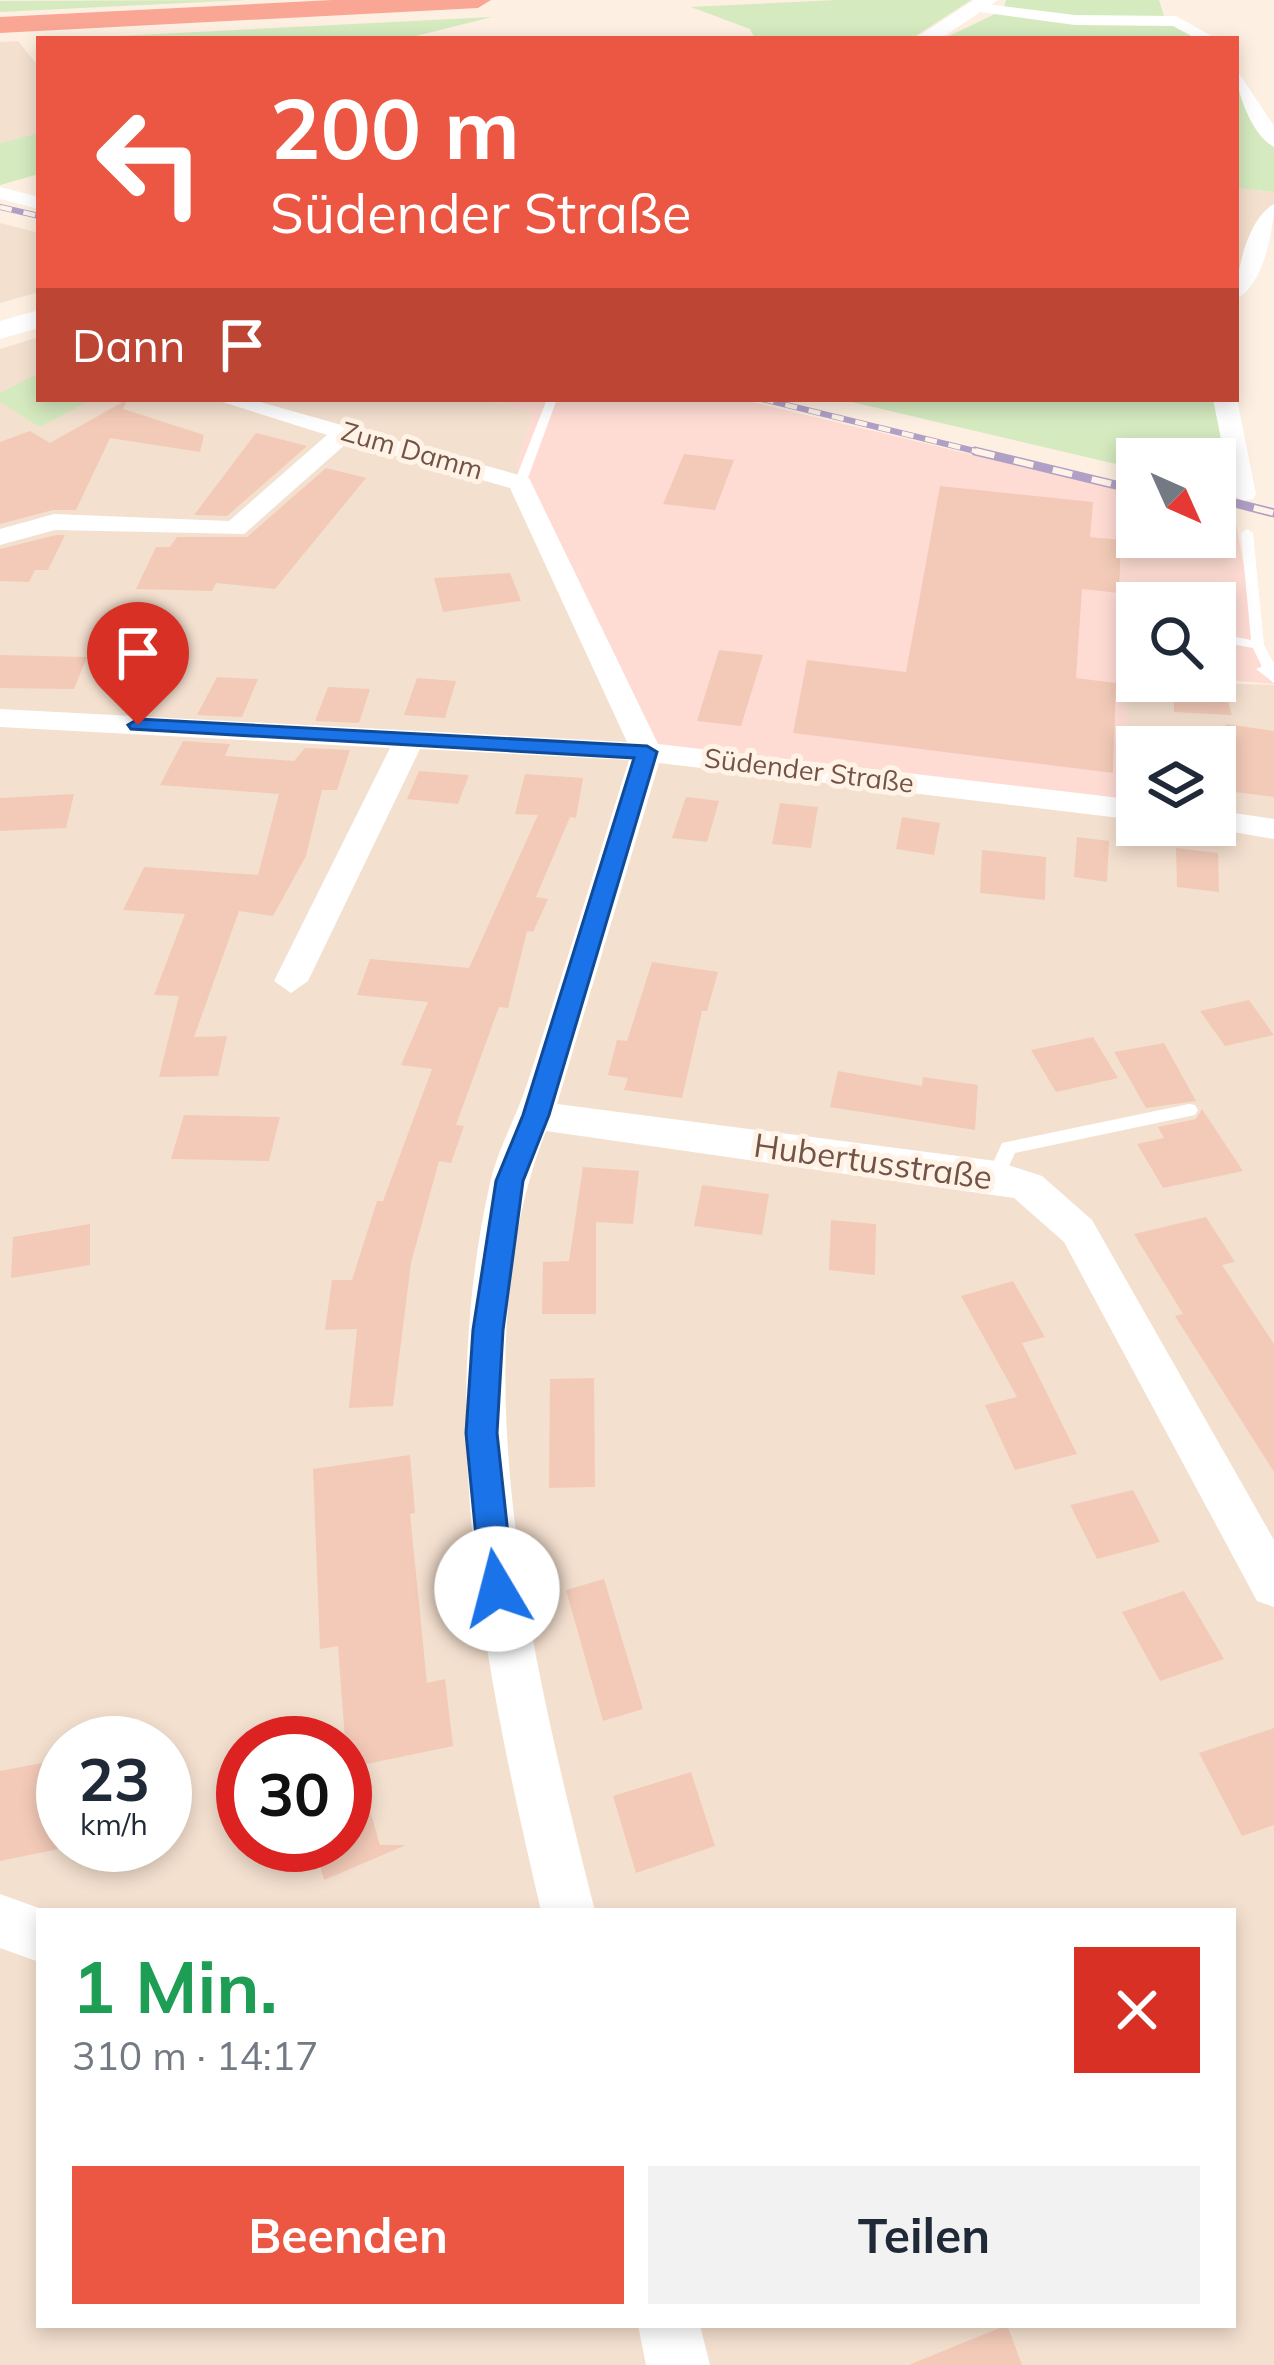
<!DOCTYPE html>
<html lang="de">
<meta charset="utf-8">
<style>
body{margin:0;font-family:Mulish,sans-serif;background:#f2f2f3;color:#1f2937;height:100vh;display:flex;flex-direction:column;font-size:45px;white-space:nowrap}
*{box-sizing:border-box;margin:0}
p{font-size:39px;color:#747a83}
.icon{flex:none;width:66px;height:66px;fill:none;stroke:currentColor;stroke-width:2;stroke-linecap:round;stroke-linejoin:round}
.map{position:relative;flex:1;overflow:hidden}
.side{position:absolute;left:36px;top:1908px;width:1200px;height:420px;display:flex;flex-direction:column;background:#fff;border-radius:0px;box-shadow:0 6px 18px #0003}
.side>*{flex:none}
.guide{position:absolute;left:36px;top:36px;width:1203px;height:366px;border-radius:0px;box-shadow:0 6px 18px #0003;background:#eb5742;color:#fff;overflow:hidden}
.needle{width:78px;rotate:135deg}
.controls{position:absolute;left:1116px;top:438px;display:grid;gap:24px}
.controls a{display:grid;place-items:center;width:120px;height:120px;border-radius:0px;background:#fff;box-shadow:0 6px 18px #0003;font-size:60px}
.speed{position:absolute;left:36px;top:1716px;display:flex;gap:24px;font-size:60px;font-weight:700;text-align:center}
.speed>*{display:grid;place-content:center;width:156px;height:156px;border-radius:50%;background:#fff;box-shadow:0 6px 18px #0003;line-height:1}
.speed small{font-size:30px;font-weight:400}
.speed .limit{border:18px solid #d22;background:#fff;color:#111}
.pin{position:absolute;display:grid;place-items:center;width:102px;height:102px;color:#fff;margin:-123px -51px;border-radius:50% 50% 50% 0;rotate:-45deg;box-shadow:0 0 12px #0007}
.pin .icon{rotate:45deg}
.me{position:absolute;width:132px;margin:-66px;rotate:352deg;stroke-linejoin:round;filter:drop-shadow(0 0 9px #0008)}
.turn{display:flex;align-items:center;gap:42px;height:252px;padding:0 36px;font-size:54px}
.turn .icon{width:156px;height:156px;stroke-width:2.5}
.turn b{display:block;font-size:84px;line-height:102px}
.then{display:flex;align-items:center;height:114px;padding:0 36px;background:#0003;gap:24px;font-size:45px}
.round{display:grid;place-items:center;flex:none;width:126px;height:126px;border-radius:0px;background:#f2f2f3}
.overview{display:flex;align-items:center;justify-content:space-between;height:204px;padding:0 36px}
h1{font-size:72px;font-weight:700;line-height:90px;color:#1e9e55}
.cta{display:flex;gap:24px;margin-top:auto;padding:24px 36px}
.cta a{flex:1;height:138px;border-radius:0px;background:#eb5742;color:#fff;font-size:48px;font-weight:700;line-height:138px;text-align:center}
.cta a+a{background:#f2f2f3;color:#1f2937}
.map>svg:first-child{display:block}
</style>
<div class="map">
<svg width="1274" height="2365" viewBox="0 0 1274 2365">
<rect width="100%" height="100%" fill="#fdefe1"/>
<path fill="#f4e0cf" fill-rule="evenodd" d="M18,41L39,67V133L0,143V42Z
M1236,188L1274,192V211L1236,293Z
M0,223L39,233V292L0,303Z
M39,337V399H482L534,412L516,465L1129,808L1126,673L1137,674V681L1274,685V2365H0V349ZM1137,747H1215V825H1137ZM63,1743H165V1845H63ZM243,1743H345V1845H243ZM39,1911H1233V2325H39Z"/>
<path fill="#fedcd4" d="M482,399H739L1137,494V537H1215V513L1235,518L1262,667L1274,684L1215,679V603H1137V674H1126L1129,809L647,752L520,483L516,465L534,412Z"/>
<path fill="#d5eabf" d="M246,0L0,12V1Z
M837,0H971L911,39H755L750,29L691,7Z
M1006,0H1159L1165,19L1050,16L1004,8Z
M997,13L1165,22L1205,39H943Z
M492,17L404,39H60Z
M1236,85L1274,144V192L1236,188Z
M39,133V174L0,185V143Z
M39,373V399H93L40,427L0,402V393Z
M839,399H1224L1241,494L1215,488V459H1137V469Z"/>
<path fill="#f3cab8" d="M128,399L123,409L204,435L200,452L110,438L76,510H53L0,524V442L30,431L50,443Z
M256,433L307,446L227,516L194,515Z
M684,454L734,460L715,510L663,504Z
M326,468L366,478L275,589L216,583L212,591L136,589L156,547H170L177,537H247Z
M940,486L1093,502L1090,537L1121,540L1119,593L1082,589L1076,678L1116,683L1113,773L793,733L807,660L906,672Z
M56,535H65L48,570H35L29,582L0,581V549Z
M510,573L521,601L443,612L434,578Z
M719,650L763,655L741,726L697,721Z
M0,655L87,657L74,689L0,688Z
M217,677L258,679L242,717L197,715Z
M417,678L456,681L445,718L404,715Z
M1174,682L1223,684L1232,715L1174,712Z
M328,687L370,689L359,723L315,721Z
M1226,724L1274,731V797L1227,791Z
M183,741L230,744L225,756L294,761L305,748L350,750L337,790H322L306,856L273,916L239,911L194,1037L227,1036L218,1076L159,1077L179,996L154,995L185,914L123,910L144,867L258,875L279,794L160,785Z
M419,771L469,775L458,804L407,799Z
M525,774L583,778L576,818L570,817L536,897L548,899L533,932L527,931L508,1008L499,1007L456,1125L464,1126L451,1163L439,1161L411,1263L393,1406L349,1408L357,1329L325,1330L332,1280H352L377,1201H383L432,1069L401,1065L428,1002L357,995L370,959L469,968L538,815L515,814Z
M74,794L66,828L0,831V798Z
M686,797L719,801L707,842L672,838Z
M780,803L818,807L811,848L772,844Z
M902,817L940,823L934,855L896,849Z
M1077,837L1109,841L1107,882L1074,877Z
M1176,848L1218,853L1219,892L1177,887Z
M982,850L1046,857L1045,900L980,893Z
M652,962L718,972L707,1011H702L682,1098L624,1090L628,1078L608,1075L617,1040L627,1041Z
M1249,1000L1274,1035L1225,1046L1200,1011Z
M1093,1037L1118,1078L1056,1092L1031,1050Z
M1164,1043L1196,1101L1146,1108L1114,1052Z
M838,1071L922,1086L923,1077L978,1085L975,1130L830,1107Z
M1202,1109L1243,1171L1163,1188L1137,1144L1164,1138L1158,1127L1196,1119Z
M184,1115L280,1117L269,1161L171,1159Z
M583,1167L639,1171L633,1224L596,1222V1314H542L543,1262L569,1261Z
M702,1185L769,1194L762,1235L694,1226Z
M1206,1217L1235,1262L1222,1265L1274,1344V1472L1175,1316L1183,1314L1134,1234Z
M831,1220L876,1224L875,1275L829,1270Z
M90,1224V1265L11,1278L13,1237Z
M1013,1281L1045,1337L1022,1343L1077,1454L1015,1470L985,1405L1017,1397L961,1296Z
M594,1378L595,1487L549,1488L550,1379Z
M410,1455L415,1513L410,1514L427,1683L445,1679L453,1746L357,1766L380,1845H406L324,1880L314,1845H345L346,1754L338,1646L320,1649L313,1469Z
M1133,1490L1160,1542L1097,1559L1070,1505Z
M604,1579L643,1709L603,1721L566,1590Z
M1184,1591L1224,1659L1160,1681L1122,1612Z
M1274,1728V1825L1242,1836L1199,1753Z
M63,1759V1848L0,1861V1771Z
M691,1772L715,1846L636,1873L613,1796Z
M1007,2325L1022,2365H911V2364Z"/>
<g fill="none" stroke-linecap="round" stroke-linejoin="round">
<path fill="#fff" fill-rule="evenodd" d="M547,399H557L526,483L516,485L514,483Z
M1247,529L1253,533L1264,645L1274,664V672L1270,673L1263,669L1253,648L1215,641V633L1251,640L1241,533Z
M1189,1104L1195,1105L1198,1110L1195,1115L1015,1153L1002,1181H990L987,1176L1002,1143Z"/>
<path fill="#fff" fill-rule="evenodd" d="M978,3L1075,15L1176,16L1217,39H1197L1173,26L1075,25L973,11Z
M1236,69L1274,126V147C1252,135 1236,93 1236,69Z
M0,187L39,197V209L0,199Z
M1274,204C1274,232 1262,287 1236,299C1236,271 1248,218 1274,204Z
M213,399H250L529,478L658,744L1137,800V820L659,763L557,1104L996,1161L1042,1176L1092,1220L1274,1540V1607L1257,1601L1064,1242L1014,1198L546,1131C455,1360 537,1681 595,1911H541C485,1671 435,1429 490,1183C498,1148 517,1116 528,1081C563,975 595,867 629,760L420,749L308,981L291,993L274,981L390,748L0,727V709L627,742L510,488L348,442L244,534L55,530L0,545V529L54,514L229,521L327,435Z
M1213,399H1237L1256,494L1253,499L1244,501L1232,494Z
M1274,661V683L1256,669Z
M1215,810L1274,819V839L1204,827L1215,825Z
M0,1894L47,1911H39V1962L0,1948Z
M638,2325H700L710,2365H646Z"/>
<path fill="#fff" fill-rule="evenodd" d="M974,0H998L940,39H914Z
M39,310V328L0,339V321Z"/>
<path fill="#f9a695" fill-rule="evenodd" d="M332,0H491L478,8L0,33V17Z"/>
<g stroke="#b1a0c6" stroke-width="6">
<path id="rail-far1" d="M0,207L39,216
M762,399L987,454"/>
</g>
<g stroke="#b1a0c6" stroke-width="9">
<path id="rail" d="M975,451L1137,490
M1215,498L1274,513"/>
</g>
<use href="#rail-far1" stroke="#fff3e7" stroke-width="4.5" stroke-dasharray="12" stroke-linecap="butt"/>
<use href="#rail" stroke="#fff3e7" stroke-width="6" stroke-dasharray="20" stroke-linecap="butt"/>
</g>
<path fill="#1a73e8" stroke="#114b97" stroke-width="3" d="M138,719L647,746L657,752L549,1115L523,1181L503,1330L497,1433L514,1589L509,1600L497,1604L485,1600L481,1589L466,1433L473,1330L496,1181L523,1115L634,758L131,729L128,725Z"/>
<g text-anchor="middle" stroke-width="10" stroke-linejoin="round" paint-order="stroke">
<g font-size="27" fill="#745347" stroke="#fff3e7">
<text transform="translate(412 451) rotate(16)" y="9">Zum Damm</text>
<text transform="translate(809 771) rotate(7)" y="9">Südender Straße</text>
</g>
<g font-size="33" fill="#745347" stroke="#fff3e7">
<text transform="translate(873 1161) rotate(8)" y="12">Hubertusstraße</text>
</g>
</g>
</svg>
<div class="controls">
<a><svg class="needle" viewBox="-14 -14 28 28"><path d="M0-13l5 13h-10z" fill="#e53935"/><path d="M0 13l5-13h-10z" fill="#747a83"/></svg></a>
<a><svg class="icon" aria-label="search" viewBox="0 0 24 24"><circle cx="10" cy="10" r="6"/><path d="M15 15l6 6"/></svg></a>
<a><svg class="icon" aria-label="layers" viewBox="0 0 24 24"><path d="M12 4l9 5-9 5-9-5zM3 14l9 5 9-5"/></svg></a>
</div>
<div class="speed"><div>23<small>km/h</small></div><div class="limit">30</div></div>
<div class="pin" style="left:138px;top:725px;background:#d93025"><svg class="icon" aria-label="arrive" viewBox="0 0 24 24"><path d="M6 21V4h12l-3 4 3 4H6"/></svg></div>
<svg class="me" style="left:497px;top:1589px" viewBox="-20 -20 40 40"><circle r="19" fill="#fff"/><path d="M0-13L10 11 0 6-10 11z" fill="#1a73e8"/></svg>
<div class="guide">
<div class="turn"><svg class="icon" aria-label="left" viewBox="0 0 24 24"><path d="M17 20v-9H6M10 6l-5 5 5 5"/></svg><div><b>200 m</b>Südender Straße</div></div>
<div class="then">Dann<svg class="icon" aria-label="arrive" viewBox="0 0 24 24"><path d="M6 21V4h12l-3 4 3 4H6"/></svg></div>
</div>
<section class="side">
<div class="overview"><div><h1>1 Min.</h1><p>310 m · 14:17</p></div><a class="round" style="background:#d93025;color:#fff"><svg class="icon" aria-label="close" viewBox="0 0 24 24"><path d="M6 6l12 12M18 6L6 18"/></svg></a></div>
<div class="cta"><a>Beenden</a><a>Teilen</a></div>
</section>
</div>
